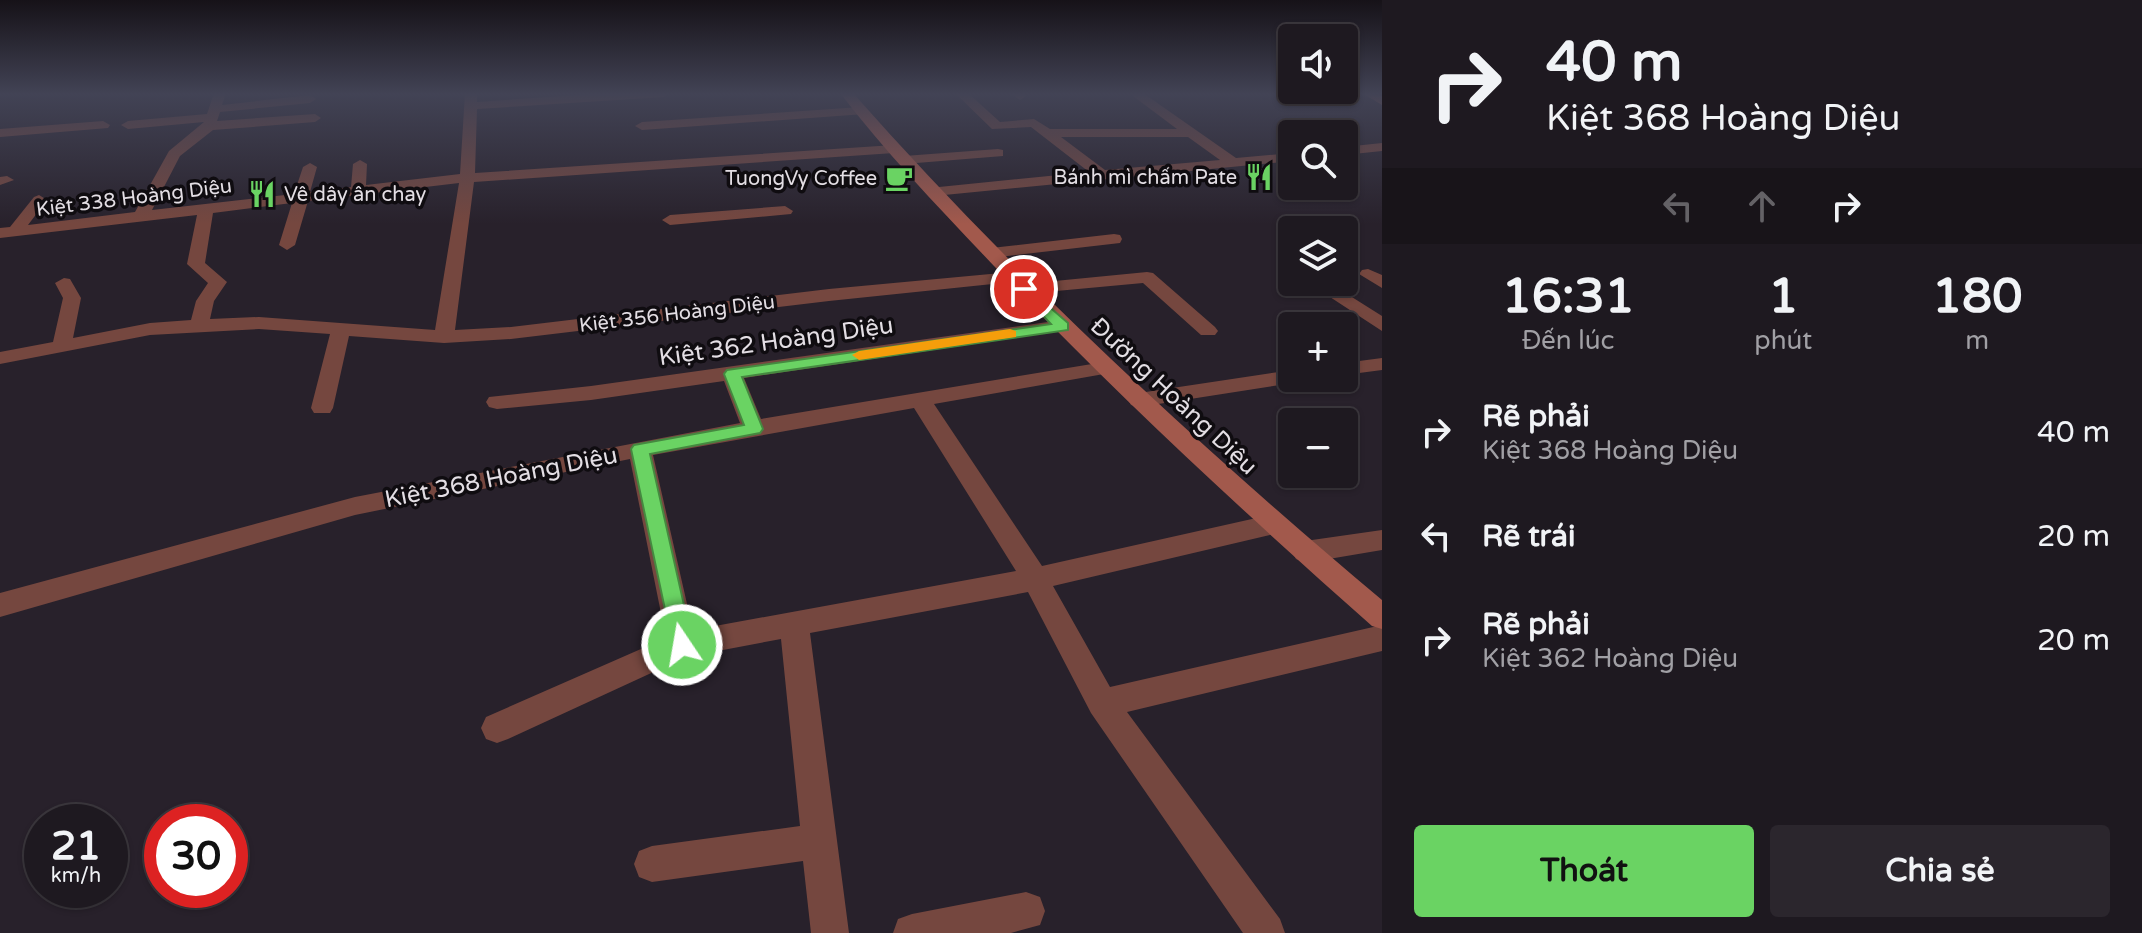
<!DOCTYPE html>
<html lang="vi">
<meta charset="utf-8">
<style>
body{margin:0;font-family:"Varela Round",sans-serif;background:#2b262d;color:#f1f3f6;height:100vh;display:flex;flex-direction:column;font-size:30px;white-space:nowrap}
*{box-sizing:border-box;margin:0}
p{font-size:26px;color:#a1a0a5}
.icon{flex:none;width:44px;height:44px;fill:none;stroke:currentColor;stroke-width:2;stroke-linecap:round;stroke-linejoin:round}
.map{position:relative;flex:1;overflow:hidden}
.sheet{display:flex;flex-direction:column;background:#1e1920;width:760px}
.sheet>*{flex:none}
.guide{background:#1e1920;color:#f1f3f6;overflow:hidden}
.controls{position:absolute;left:1278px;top:24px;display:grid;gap:16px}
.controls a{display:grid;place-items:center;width:80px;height:80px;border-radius:8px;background:#1e1920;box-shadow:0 2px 6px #0004,0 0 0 2px #3c383e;font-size:40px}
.speed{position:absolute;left:24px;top:804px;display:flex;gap:16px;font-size:40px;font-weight:700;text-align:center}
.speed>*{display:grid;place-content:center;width:104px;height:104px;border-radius:50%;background:#1e1920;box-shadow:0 2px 6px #0004,0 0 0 2px #3c383e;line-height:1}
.speed small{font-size:20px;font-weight:400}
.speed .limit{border:12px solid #d22;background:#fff;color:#111}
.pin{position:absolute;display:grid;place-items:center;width:68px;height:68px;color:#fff;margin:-34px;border:4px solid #fff;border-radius:50%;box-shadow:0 2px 8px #0007}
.me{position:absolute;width:88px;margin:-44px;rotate:348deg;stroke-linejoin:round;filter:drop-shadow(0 0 6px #0008)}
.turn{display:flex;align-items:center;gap:28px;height:168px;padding:0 32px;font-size:36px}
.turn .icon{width:104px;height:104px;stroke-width:2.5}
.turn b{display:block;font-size:56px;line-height:68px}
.lanes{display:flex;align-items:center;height:76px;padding:0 32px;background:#0003;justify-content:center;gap:40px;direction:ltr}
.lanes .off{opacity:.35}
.eta{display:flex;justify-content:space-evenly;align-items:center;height:136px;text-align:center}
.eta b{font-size:48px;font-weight:800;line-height:56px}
.cta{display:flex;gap:16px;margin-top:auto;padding:16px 32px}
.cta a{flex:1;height:92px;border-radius:8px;background:#6ad363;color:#111;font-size:32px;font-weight:800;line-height:92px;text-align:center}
.cta a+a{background:#2b262d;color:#f1f3f6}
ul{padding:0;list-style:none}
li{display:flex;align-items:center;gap:24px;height:104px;padding:0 32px}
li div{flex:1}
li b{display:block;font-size:30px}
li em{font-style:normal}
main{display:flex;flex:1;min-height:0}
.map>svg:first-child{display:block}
</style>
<main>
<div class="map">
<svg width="1382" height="933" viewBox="0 0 1382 933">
<rect width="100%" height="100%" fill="#28212b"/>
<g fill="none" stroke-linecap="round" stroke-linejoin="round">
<path fill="#75473f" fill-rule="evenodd" d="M214,93H226L222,105L310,95L316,99L310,103L220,112L217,121L315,114L321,118L315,122L213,130L180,156L152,210L294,194L303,167L310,163L317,167L310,192L351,187L353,164L360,160L367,164L366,185L460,174L465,93H477V102L605,93H670L664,97L477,109L475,173L894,145L901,149L894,153L474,182L455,330L511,327L829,289L1012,272L1021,277L1012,282L829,301L511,339L444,343L349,336L333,408L330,413H314L311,408L330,334L259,329L150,335L0,364V352L53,342L63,298L55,283L64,278L70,279L81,298L73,338L150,323L191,320L196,301L208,283L187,264L197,215L0,238V228L10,227L34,197L39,195L47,200L28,225L135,212L169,151L204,122L128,129L121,125L128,121L207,114ZM459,183L435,330L259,317L210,319L214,301L227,282L205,263L213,213L292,203L279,245L287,250L295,245L308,201Z
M955,93H968L1000,122L1034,119L1050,129H1177L1129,93H1143L1236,158L1292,153V161L934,196L926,191L929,188L1089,172L1031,127L992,129ZM1061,137H1188L1220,160L1105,170Z
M1010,93H1024L1026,96L1020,100Z
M861,107L865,108V114L642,130L635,126L642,122Z
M103,121L110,125L108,128L0,137V129Z
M1382,143V151L1344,155V147Z
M998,149L1003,150V156L904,164L897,160L904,156Z
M0,177L7,176L14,180L0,185Z
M785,206L793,211L791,214L670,225L662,220L670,215Z
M1114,234L1120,235L1122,239L1120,243L991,258L982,253L991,248Z
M1368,269L1382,275V288L1359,274L1362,270Z
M1147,272L1153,273L1215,327L1218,331L1215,335H1201L1143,283L1024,294L1015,289L1024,284Z
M1307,282H1328L1382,316V331Z
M1062,320L1069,322L1072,326L1069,330L744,378L761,419L1104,362L1111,363L1114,368L1111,373L1104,374L934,404L1042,566L1274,514L1283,517L1287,524L1283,531L1274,534L1053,586L1110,687L1382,625V651L1127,712L1280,919L1285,933H1243L1091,713L1028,592L810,633L849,933H811L803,861L652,882L639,877L634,864L639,851L652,846L800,826L781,639L686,657L508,739L497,743L486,739L481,728L486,717L666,638L630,459L355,515L0,617V593L355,497L740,423L724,381L591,400L497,409L489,407L486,402L489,397L591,386ZM914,408L1016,571L693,630L653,455Z
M1382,358V370L1344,375V363Z
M1292,370V378H1302L1299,382L1139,407L1131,405L1128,400L1131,395L1139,393Z
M1382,530V550L1305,563L1296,559L1292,552L1296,545L1305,541Z
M1026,892L1040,897L1045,911L1040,925L1011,933H893L898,919L912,914Z"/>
<path fill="#a2594c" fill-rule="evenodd" d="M840,93H853C1016,277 1194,442 1382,600V629L1372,626C1241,510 1114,392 994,266C941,210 887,154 840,93Z
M1362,93L1382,96V105Z"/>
</g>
<linearGradient id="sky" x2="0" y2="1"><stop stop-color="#161218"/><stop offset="0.42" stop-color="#424355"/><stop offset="1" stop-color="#424355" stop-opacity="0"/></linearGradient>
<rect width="1382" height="224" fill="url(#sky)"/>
<path fill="#6ad363" stroke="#458940" stroke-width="2" d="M1024,285L1068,323V330L742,377L763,429L760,433L650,454L693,645L690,652L682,655L674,652L631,449L634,445L744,425L724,374L727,370L1051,324L1017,289Z"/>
<path fill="#f59e0b" d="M1010,329L1016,331V337L859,360L852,355L859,351Z"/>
<defs>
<g id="restaurant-bare" transform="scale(2.16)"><path d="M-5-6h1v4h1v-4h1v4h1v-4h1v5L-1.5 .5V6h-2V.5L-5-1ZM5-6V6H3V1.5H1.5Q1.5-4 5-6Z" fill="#6ad363" stroke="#0f0c10" stroke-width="2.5" paint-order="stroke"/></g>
<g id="cafe-bare" transform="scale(2.16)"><path d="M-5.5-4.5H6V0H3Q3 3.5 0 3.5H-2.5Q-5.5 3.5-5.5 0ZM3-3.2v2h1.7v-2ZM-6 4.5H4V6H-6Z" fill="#6ad363" stroke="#0f0c10" stroke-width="2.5" paint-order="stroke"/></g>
</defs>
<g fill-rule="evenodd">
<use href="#restaurant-bare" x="1259" y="177"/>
<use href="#cafe-bare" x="899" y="178"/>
<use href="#restaurant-bare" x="262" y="194"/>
</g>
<g text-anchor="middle" stroke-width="7" stroke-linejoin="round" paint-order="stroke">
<g font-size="20" fill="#e3dee4" stroke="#0f0c10" text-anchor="end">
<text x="1237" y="184">Bánh mì chấm Pate</text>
<text x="877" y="185">TuongVy Coffee</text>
<text x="284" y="201" text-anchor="start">Vê dây ân chay</text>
</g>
<g font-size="20" fill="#e3dee4" stroke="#0f0c10">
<text transform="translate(134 197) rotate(-7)" y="7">Kiệt 338 Hoàng Diệu</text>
<text transform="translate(677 313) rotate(-7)" y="7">Kiệt 356 Hoàng Diệu</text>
</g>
<g font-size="24" fill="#e3dee4" stroke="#0f0c10">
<text transform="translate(776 341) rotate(-8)" y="8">Kiệt 362 Hoàng Diệu</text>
<text transform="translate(1174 396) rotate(43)" y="8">Đường Hoàng Diệu</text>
<text transform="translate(501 477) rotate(-11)" y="8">Kiệt 368 Hoàng Diệu</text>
</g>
</g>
</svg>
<div class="controls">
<a><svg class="icon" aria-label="sound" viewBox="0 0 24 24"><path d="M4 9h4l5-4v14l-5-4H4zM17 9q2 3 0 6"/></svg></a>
<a><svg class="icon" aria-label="search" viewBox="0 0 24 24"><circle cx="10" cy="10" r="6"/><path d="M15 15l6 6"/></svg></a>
<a><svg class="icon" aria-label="layers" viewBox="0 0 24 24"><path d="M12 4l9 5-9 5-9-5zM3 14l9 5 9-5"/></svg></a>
<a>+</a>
<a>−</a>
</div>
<div class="speed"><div>21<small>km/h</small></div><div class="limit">30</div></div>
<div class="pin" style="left:1024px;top:289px;background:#d93025"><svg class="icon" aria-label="arrive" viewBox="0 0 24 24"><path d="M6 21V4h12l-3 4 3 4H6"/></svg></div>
<svg class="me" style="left:682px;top:645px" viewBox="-20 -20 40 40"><circle r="17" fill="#6ad363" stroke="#fff" stroke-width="3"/><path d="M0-11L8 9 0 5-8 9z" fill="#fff"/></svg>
</div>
<section class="sheet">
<div class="guide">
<div class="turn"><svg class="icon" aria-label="right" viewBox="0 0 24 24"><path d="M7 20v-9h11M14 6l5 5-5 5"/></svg><div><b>40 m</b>Kiệt 368 Hoàng Diệu</div></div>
<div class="lanes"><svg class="icon off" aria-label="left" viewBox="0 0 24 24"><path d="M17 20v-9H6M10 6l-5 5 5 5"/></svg><svg class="icon off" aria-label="ahead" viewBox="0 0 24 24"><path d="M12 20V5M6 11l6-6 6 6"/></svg><svg class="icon" aria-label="right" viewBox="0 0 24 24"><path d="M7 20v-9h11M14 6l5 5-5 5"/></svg></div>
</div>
<div class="eta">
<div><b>16:31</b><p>Đến lúc</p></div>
<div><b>1</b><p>phút</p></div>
<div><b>180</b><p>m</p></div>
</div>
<ul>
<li><svg class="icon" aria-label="right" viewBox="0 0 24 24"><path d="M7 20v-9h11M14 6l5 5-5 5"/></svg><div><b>Rẽ phải</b><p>Kiệt 368 Hoàng Diệu</p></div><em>40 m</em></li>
<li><svg class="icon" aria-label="left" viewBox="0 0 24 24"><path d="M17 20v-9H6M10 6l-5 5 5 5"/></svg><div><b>Rẽ trái</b></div><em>20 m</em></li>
<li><svg class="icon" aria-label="right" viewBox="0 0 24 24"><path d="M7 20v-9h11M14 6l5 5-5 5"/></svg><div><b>Rẽ phải</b><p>Kiệt 362 Hoàng Diệu</p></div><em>20 m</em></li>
</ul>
<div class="cta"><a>Thoát</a><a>Chia sẻ</a></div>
</section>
</main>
